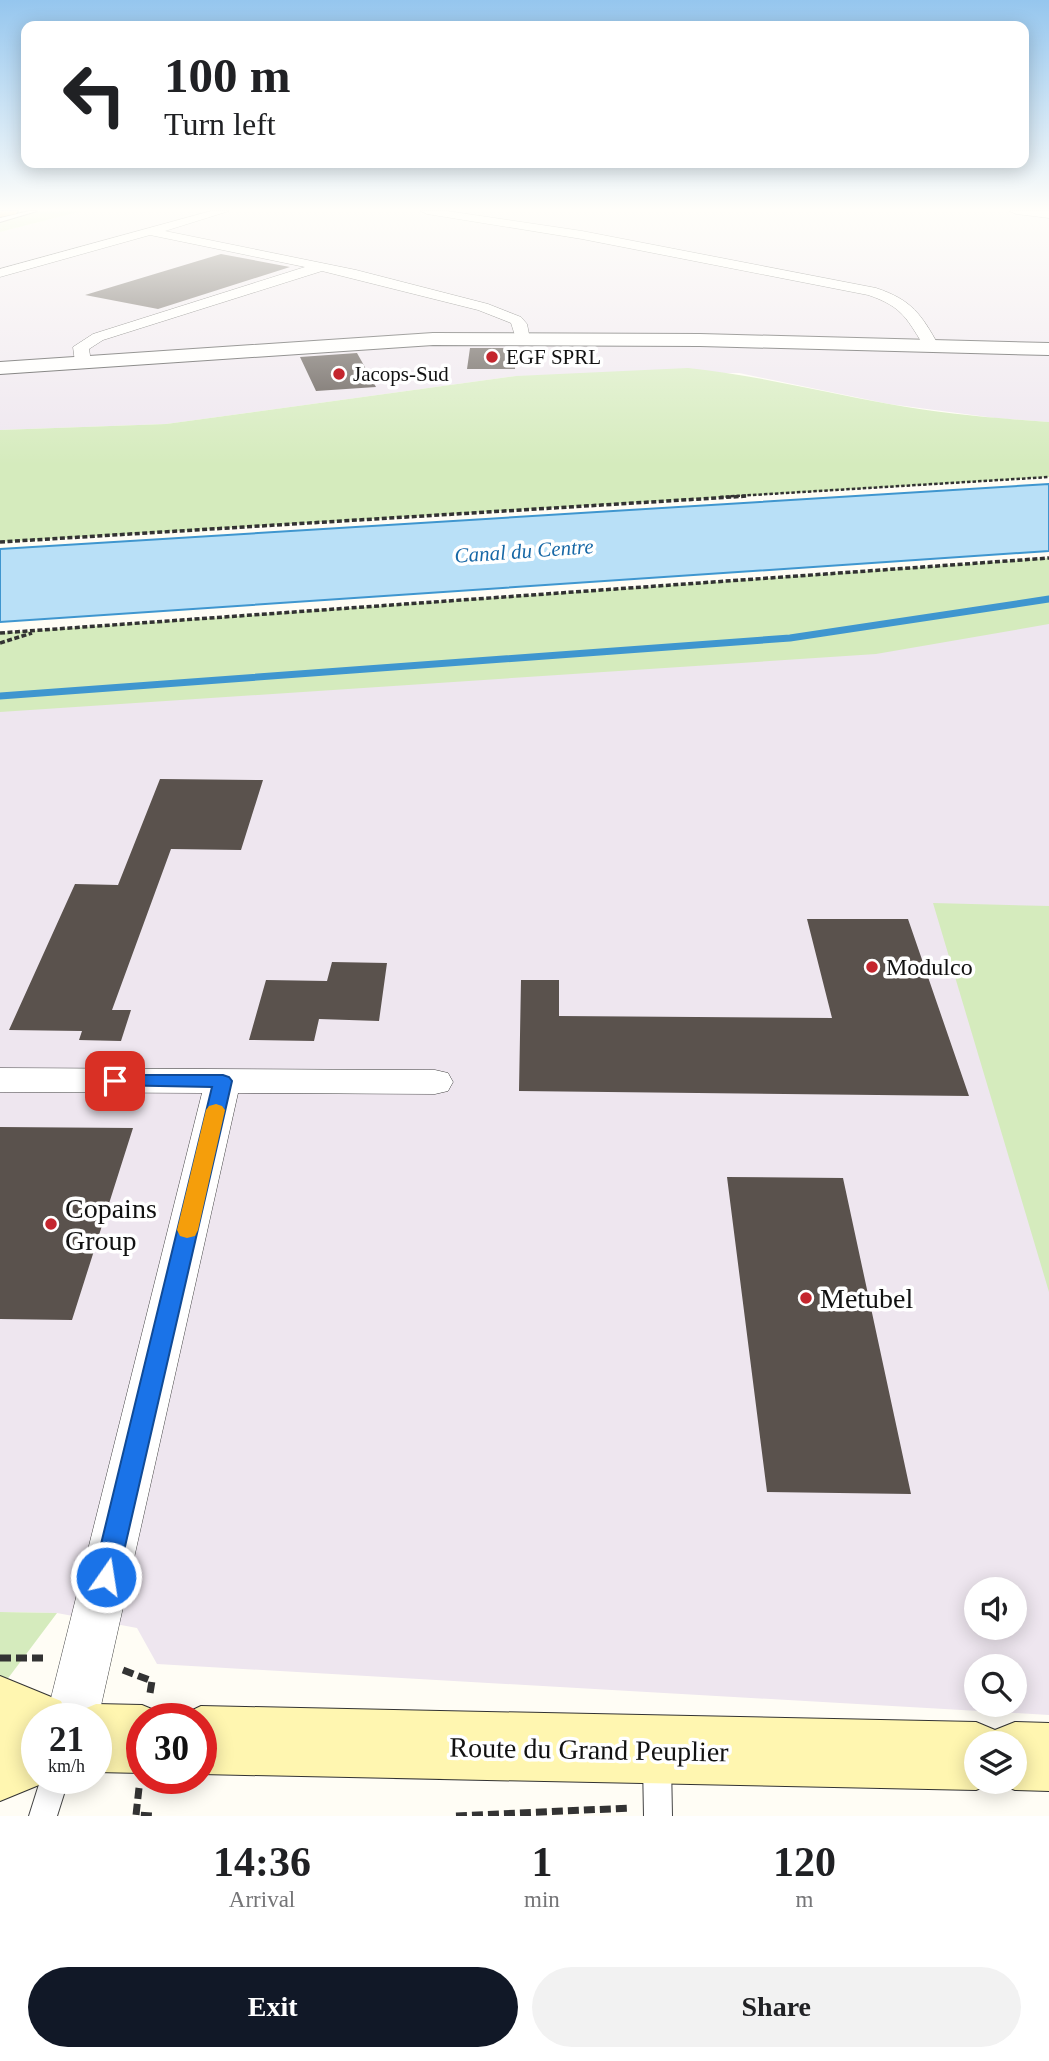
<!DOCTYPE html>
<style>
body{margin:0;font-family:Georgia,serif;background:#f2f2f2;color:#202124;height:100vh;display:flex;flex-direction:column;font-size:26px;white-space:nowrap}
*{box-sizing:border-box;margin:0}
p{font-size:23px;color:#757577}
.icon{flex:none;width:38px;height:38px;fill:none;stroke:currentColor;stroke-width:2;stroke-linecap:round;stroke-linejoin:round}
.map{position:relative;height:1816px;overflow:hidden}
.drawer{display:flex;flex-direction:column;background:#fff;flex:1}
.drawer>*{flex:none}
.hud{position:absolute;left:21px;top:21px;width:1008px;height:147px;border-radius:14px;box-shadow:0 4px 18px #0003;background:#fff;color:#202124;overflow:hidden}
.fabs{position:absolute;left:964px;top:1577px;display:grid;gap:14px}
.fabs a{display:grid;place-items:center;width:63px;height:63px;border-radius:50%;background:#fff;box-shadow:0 4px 18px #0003;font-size:35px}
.speed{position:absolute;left:21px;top:1703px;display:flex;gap:14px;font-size:35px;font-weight:700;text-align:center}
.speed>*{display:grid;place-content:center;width:91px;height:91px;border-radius:50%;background:#fff;box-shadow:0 4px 18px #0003;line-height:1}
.speed small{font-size:18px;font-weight:400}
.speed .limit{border:10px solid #d22;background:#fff;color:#111}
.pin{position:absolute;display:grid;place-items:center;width:60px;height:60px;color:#fff;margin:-30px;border-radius:14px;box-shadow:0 4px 10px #0006}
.me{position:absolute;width:77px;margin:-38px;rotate:13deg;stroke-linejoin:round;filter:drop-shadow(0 0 5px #0008)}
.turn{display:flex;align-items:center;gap:24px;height:147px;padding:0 28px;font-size:32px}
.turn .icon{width:91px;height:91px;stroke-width:2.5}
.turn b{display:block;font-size:49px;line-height:60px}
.eta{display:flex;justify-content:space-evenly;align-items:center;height:119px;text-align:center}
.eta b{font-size:42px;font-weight:800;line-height:49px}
.primary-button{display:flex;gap:14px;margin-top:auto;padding:14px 28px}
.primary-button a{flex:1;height:80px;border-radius:42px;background:#111827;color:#fff;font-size:28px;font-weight:800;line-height:80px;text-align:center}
.primary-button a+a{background:#f2f2f2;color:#202124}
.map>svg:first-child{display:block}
</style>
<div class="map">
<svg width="1049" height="1816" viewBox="0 0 1049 1816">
<rect width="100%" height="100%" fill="#fffdf5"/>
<path fill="#eee6ef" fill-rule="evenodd" d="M82,211H1049V422L995,418L889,404L739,373L516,376L166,424L0,430V232Z
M1049,564V1715L157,1664L137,1628L57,1613L0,1612V636ZM976,1589H1015V1628H976ZM976,1666H1015V1704H976Z"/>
<path fill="#d5ebbd" d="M23,211H82L0,232V217Z
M688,368C756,375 822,392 889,404C942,414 995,418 1049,422V477L0,542V430L166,424L516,376Z
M1049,558V624L876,654L0,712V633Z
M933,903L1049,906V1292Z
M0,1612L57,1613L0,1689Z"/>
<path fill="#b9e0f7" stroke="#3f96cf" stroke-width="2" d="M1049,484V551L0,622V549Z"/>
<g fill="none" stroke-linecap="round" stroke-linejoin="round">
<path stroke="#3f96cf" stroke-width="7" d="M0,696L790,638L1049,599"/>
</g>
<path fill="#5a524d" d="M221,254L290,267L158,309L85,295Z
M470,348H516L515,369H467Z
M357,353L376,387L316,391L300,357Z
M160,779L263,780L241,850L171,849L112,1010H131L121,1041L79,1040L82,1031L9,1030L75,884L118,885Z
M807,919H908L969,1096L519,1091L521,980H559V1016L832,1018Z
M332,962L387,963L379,1021L319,1019L314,1041L249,1040L266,980L327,981Z
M0,1127L133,1128L72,1320L0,1319Z
M727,1177L843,1178L911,1494L767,1492Z"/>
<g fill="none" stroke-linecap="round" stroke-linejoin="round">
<g stroke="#444" stroke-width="2">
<path id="service" d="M29,211H37L0,222V218Z
M657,1749L667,1753L671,1763L672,1816H644L643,1763L647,1753Z
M41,1778H69L57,1816H29Z"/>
</g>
<g stroke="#444" stroke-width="1">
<path id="minor" d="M211,211H229L165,231L356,270L488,304L521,317L527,324L530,339L522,344L517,342L511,323L478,310L322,271L103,340L89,349L91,362L83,367L75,362L73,347L93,334L305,267L150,235L0,277V269Z
M421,211H447L582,231L876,288C912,300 921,314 939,346L931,351L926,349C907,320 904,307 868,295L582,239L427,214Z
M1010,211H1049V218L1016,214Z
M0,1068L435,1070L448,1073L453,1082L448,1091L435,1094L238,1093L96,1728V1718H46L202,1093L0,1092Z"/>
</g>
<g stroke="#444" stroke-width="2">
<path id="tertiary" d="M433,333L700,334L1049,343V355L700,346L433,345L0,374V362Z"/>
</g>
<g stroke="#333" stroke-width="2">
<path id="secondary" d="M0,1676L61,1701L68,1718H37V1778H56L0,1801Z
M96,1704L142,1705L166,1715L167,1718H142V1773L96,1772V1718H70L72,1714Z
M201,1706L976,1722L995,1730L1015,1722L1049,1723V1791L1015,1790L995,1782L976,1790L201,1774V1718H176ZM976,1743H1015V1782H976Z"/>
</g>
<g stroke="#222" stroke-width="2">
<path id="trunk" d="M0,211H18L16,214L0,217Z"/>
</g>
<path stroke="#333" stroke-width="2.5" stroke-dasharray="3.5 2" stroke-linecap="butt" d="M720,497L1049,477"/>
<path stroke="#333" stroke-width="3.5" stroke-dasharray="5 2.5" stroke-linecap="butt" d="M0,542L748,496
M0,633L1049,558
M0,643L32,633"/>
<path stroke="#333" stroke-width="7" stroke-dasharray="11 5" stroke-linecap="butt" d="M0,1658H47
M123,1670L152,1681L150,1693
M139,1788L136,1815L153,1816
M456,1816L630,1808"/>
<use href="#service" fill="#fff" fill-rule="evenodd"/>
<use href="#minor" fill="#fff" fill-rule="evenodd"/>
<use href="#tertiary" fill="#fff" fill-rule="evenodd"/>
<use href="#secondary" fill="#fff6b0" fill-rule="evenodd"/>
<use href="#trunk" fill="#f7bc64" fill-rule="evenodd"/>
</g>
<linearGradient id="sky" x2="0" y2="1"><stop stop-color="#95c6ee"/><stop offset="0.45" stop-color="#fffefa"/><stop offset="1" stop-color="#fffefa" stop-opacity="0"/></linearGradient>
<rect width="1049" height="465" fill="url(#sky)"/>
<path fill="#1a73e8" stroke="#114b97" stroke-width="2" d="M115,1075H223L229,1077L232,1081L118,1577L115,1586L106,1590L97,1586L93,1577L212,1087L108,1085L106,1081L108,1076Z"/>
<path fill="#f59e0b" d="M216,1104L222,1106L225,1110L198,1230L195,1236L187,1238L180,1236L177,1230L206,1110L209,1106Z"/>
<g fill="#c4262e" stroke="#fff" stroke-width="2.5">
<circle cx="492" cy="357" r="7"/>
<circle cx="339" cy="374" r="7"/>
<circle cx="872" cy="967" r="7"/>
<circle cx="51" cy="1224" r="7"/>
<circle cx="806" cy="1298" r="7"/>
</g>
<g text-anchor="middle" stroke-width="7" stroke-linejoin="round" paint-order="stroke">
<g font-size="21" fill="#111" stroke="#fff" text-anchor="start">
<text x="506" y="364">EGF SPRL</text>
<text x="353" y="381">Jacops-Sud</text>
</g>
<g font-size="21" font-style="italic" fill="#1768a6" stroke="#fff">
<text transform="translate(524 551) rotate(-4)" y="7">Canal du Centre</text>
</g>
<g font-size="24" fill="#111" stroke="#fff" text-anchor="start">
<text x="886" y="975">Modulco</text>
</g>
<g font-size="28" fill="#111" stroke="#fff" text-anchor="start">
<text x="65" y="1218">Copains<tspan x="65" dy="32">Group</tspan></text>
<text x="820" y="1308">Metubel</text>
</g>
<g font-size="28" fill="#111" stroke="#fff">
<text transform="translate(589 1749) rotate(1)" y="10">Route du Grand Peuplier</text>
</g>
</g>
</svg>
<div class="fabs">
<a><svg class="icon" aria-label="sound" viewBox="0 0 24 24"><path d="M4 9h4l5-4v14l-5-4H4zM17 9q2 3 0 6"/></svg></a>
<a><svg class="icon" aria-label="search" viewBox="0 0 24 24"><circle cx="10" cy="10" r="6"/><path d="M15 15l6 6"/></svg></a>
<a><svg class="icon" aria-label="layers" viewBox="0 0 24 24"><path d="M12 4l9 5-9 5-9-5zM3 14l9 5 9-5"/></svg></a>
</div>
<div class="speed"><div>21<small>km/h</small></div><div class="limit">30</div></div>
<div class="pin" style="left:115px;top:1081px;background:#d93025"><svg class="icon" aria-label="arrive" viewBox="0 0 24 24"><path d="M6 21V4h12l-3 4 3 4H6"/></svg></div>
<svg class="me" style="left:106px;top:1577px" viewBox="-20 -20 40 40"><circle r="17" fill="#1a73e8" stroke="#fff" stroke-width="3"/><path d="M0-11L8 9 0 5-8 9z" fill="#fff"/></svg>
<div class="hud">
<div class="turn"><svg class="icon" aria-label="left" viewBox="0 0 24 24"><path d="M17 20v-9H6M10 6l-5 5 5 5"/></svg><div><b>100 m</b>Turn left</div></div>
</div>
</div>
<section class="drawer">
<div class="eta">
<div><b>14:36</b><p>Arrival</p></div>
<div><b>1</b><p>min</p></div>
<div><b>120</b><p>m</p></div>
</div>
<div class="primary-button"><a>Exit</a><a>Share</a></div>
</section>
